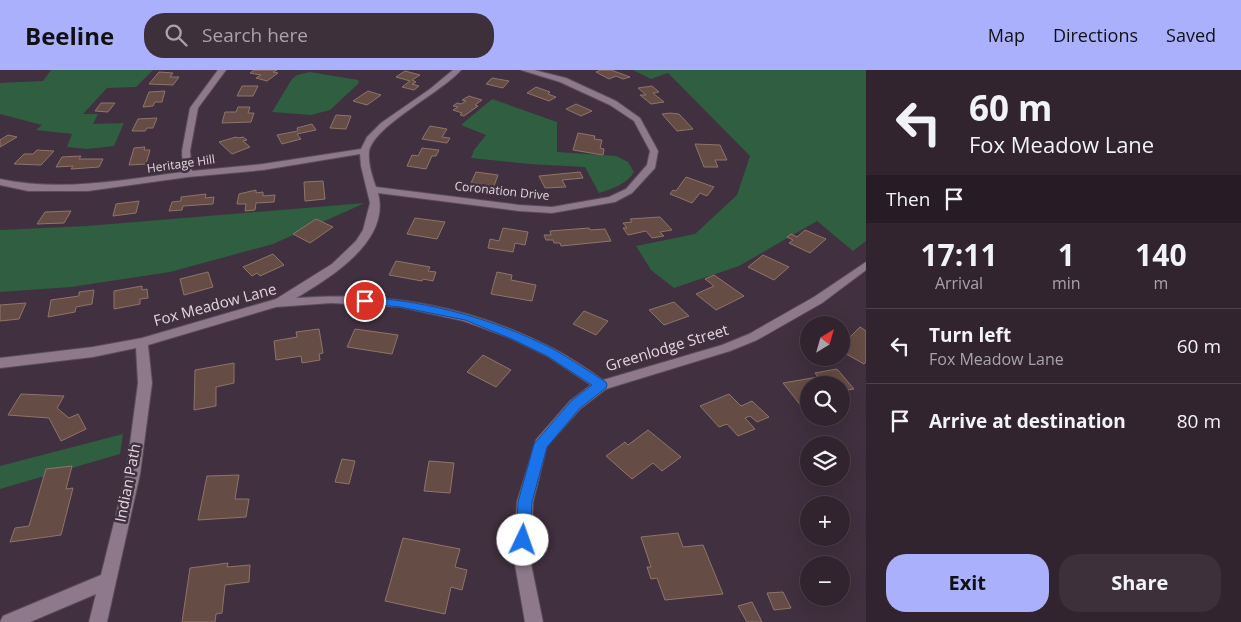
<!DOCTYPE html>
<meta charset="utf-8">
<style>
body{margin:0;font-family:"Open Sans",sans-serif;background:#3d303b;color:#f1f3f6;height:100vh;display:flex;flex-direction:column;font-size:19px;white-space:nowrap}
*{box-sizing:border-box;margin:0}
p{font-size:16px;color:#a8a4aa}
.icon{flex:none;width:28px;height:28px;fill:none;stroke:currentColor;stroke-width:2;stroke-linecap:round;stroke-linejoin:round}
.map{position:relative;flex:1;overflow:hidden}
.drawer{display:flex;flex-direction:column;background:#31242f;width:375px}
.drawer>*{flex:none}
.hud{background:#31242f;color:#f1f3f6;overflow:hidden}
.needle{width:32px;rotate:37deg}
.buttons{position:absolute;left:800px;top:246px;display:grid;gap:10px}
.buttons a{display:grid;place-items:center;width:50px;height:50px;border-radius:50%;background:#31242f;box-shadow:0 5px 20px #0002,0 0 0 1px #4c414b;font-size:25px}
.pin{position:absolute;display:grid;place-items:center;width:42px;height:42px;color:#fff;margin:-21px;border:2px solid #fff;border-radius:50%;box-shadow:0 1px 5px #0007}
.me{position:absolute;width:55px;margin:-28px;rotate:3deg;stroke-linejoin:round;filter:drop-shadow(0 0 4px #0008)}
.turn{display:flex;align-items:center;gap:18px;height:105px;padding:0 20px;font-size:22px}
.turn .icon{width:65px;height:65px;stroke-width:2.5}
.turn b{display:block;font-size:35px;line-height:42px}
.then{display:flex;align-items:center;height:48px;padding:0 20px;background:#0003;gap:10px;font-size:19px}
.eta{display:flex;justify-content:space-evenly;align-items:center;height:85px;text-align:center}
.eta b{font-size:30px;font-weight:700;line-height:35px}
.button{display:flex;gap:10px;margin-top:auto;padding:10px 20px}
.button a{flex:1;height:58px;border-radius:20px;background:#aab0fb;color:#111;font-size:20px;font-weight:700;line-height:58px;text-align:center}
.button a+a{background:#3d303b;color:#f1f3f6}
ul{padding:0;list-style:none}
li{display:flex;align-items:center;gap:15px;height:75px;padding:0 20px;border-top:1px solid #4c414b}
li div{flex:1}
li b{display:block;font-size:19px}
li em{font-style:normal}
header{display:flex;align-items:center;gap:30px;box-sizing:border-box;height:70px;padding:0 25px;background:#aab0fb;color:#111}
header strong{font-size:24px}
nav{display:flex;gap:28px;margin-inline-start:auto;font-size:18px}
.search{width:350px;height:45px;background:#3d303b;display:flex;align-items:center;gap:12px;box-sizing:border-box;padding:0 18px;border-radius:20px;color:#a8a4aa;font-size:19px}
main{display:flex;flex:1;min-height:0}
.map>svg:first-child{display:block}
</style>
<header>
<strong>Beeline</strong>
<div class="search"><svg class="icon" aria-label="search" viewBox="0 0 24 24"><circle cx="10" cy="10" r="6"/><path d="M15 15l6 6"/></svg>Search here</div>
<nav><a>Map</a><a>Directions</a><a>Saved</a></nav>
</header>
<main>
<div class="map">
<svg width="866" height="552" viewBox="0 0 866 552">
<rect width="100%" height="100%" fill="#41303f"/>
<path fill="#2f5e41" d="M51,0H153L136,17L107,18L83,44H98L93,54L124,53L114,76L87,79L67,77L72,64L36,60L42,55L0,44V13L43,11Z
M633,0H866V171L853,181L817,151L739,196L674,218L651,200L636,176L695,164L737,125L750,86L668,3L651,9Z
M310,2L358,10L359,13L330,40L311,45L272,42L292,9L297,5Z
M492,29L557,52V82L616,86L628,92L634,102C627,114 612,119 599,123L585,97L529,94L471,88L474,80L486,65L461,55Z
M365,133L273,174L170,202L71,217L0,222V160L87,156Z
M123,364L120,384L0,419V396Z"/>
<path fill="#654c44" stroke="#8f746c" d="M254,0H277L273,2L278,3L267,11L256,8L261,5L250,3Z
M601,0H611L630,7L623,9L616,6L609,9L596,2Z
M405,1L420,5L412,10L416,12L412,14L419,16L414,20L402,17L410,11L396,7Z
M159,2L173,3L170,7H179L173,15L149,14Z
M492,8L509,11L503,18L486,14Z
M242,16H258L253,26H237Z
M652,16L659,22L653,23L664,32L651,34L640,25H646L638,18Z
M536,17L550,22L548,24L556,27L549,31L527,23Z
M165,21L162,32H155L153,36L143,37L149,22Z
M368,21L381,25L367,35L353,31Z
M469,26L482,30L475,35L478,36L464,46L460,45L462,43L453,40L458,37L453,36L457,33L461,34L466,31L462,30Z
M101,33H115L108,42L95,41Z
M576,34L592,41L581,46L566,39Z
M238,37H250L248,43H254L251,52L222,53L225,42H236Z
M670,43L679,44L693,59L677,61L662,44Z
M336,45L351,46L346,59L330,58Z
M157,48L153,58H147L145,61H132L138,49Z
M312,54L316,60L297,64L301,69L282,74L277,65L298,61L297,58Z
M430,56L447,59L442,67L450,68L447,73L422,69Z
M578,63L595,66L594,69L602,70L600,78L604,79L603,85L573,80Z
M8,65L17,67L0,77V70Z
M236,67L238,68L243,67L247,70L243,71L250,77L232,84L219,72Z
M695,74L720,75L727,90H715L718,97H704Z
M145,77L144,80H150L146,94L129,95L134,78Z
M422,78L439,80L436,86H432L426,99L407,96L412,85L418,86Z
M37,80L54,81L41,95L14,94L24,84H33Z
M81,86L79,89H103L99,97L71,99L73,96L56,97L62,87Z
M476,102L498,105L494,116L471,113Z
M580,102L583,108L562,110L566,117L545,118L539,106Z
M686,107L714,117L707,126L700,123L692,133L670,124L673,120L676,121Z
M323,111L325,129L305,131L304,112Z
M256,120V123L263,122V126L275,125L274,132L256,133L255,140L245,141L246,134H237L239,124Z
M206,124L205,128L214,127L213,134L183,136L182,140L169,141L172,132L181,131V127Z
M139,131L136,143L113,146L116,134Z
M71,141L64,153L37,154L45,142Z
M660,147L672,160L660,162L664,166L652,168L646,161L628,165L623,158H627L623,153L632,152L630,149Z
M415,148L445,152L437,169L407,164Z
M316,149L333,157L310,173L293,164Z
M503,158L528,162L525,175L515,173L513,182L488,178L490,169L499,171Z
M589,158L590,160L605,159L611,171L561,176L560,173H554L553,170H546L544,165H551L550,161Z
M805,160L826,169L810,183L789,173L793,170L787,167L791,164L797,167Z
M273,184L284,195L260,206L257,203L252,206L243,197Z
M763,185L789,197L774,210L748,197Z
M396,191L430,197L428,201L436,202L433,211L423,209L422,211L389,205Z
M208,202L213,217L184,225L180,209Z
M497,202L512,205L511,210L536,215L532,231L491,224Z
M714,205L744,226L716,240L696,224L714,216L705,209Z
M142,216V220L147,219L148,228L140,229V234L114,239V221Z
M94,220L92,234L76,237L75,242L48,247L51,230L79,226V222Z
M674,232L689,246L664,255L649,240Z
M26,233L19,249L0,251V235Z
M584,241L608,251L596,265L573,254Z
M860,257L866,261V292L864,294L841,281V276Z
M319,259L323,283L319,284L320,290L302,293L301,286L276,290L274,271L297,267L296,262Z
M355,259L398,265L392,284L347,277Z
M483,285L511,300L496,317L467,302Z
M234,293V313L216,317V336L194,340L195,300Z
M837,299L854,319L841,321V315H809V336L802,337L783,313L818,307L815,303Z
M21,324L64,326L57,338L69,348L78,344L86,359L61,371L49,348L8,345Z
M729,324L741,336L752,331L769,347L757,352L750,346L745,348L755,359L738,366L727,354L719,357L700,336Z
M648,360L681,387L662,401L653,393L632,409L606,386L625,372L628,375Z
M342,389L355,391L349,414L335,412Z
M429,391L454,393L450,423L424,421Z
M72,396L66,419L73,418L61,465L10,472L15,458L29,456L46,399Z
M239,405L235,429H249L246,447L198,450L207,406Z
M678,463L683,477L703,475L723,524L665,530L657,508L651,509L647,497H651L641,467Z
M403,468L460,479L455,497L467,500L462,520L451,517L445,544L385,531Z
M228,493L227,497L250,495L249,512L225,515L222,543L216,544L215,552H182L190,498Z
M783,522L791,538L774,540L767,523Z
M752,532L762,552H747L738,536Z"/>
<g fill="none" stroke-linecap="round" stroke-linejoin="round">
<g stroke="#5b4c5a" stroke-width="2">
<path id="minor" d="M218,0H226L198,38L190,81L192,101L263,94L361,79L367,67L381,53L430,19L453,0H461C441,23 373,56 369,82C368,94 372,106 376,117L519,135L552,137L609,127L626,119L647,95L650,81L634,51L610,35L560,12L521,0H534L566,8L616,31L640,48L658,81L655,98L632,123L615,132L552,143L519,141L378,123C391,171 330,208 296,228C386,221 474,237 554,279C571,288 587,299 603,310L722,275L749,264L814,227L866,192V200L822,233L757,270L730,281L606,319L580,339L547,376L533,432L530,489L543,552H525L514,489L517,432L536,370L570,331L591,315L547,286L512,269L464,251L400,237L331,233L276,237L148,275L152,313L140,404L107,552H89L96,524L30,552H0L3,546L101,505L126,404L138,313L136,278L93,287L0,298V288L93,277L142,268L276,229L332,194L356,171L363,160L370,133L361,96L360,84L263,100L188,107L88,121H28L0,115V109C61,122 122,110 183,102L182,81L190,38Z"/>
</g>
<use href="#minor" fill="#8d798b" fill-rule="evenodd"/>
</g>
<path fill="#1a73e8" stroke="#114b97" d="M365,227C432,232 494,249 553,279C571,289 588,301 606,312L607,315L606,318L580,338L547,377L532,432L530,470L528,474L523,476L518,474L516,470L518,432L534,374L571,331L592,315L547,286L512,269L465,250L400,237L362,233L360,231L362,228Z"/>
<g text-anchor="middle" stroke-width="5" stroke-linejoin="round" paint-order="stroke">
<g font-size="12" fill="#e1d6df" stroke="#41303f">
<text transform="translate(181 94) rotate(-8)" y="4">Heritage Hill</text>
<text transform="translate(502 121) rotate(6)" y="4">Coronation Drive</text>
</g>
<g font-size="15" fill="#e1d6df" stroke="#41303f">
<text transform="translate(215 235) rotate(-15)" y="5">Fox Meadow Lane</text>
<text transform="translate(667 278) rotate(-17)" y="5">Greenlodge Street</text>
<text transform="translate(128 413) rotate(-79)" y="5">Indian Path</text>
</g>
</g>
</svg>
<div class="buttons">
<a><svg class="needle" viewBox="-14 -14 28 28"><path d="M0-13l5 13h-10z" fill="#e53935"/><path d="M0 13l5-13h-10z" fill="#a8a4aa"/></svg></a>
<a><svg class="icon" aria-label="search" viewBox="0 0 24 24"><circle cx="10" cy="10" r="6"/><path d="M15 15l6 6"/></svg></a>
<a><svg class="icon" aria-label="layers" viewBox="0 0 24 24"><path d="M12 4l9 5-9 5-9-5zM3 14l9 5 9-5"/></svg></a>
<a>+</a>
<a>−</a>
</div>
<div class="pin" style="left:365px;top:231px;background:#d93025"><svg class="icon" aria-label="arrive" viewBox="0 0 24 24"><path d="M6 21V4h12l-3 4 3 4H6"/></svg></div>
<svg class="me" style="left:523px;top:470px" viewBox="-20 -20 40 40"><circle r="19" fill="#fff"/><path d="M0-13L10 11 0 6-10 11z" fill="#1a73e8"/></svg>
</div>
<section class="drawer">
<div class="hud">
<div class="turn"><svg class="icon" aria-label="left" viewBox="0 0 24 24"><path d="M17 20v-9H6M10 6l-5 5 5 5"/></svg><div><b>60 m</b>Fox Meadow Lane</div></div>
<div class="then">Then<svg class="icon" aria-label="arrive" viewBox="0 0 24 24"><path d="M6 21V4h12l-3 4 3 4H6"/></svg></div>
</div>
<div class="eta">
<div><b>17:11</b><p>Arrival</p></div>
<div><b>1</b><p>min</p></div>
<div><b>140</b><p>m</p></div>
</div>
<ul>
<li><svg class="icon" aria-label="left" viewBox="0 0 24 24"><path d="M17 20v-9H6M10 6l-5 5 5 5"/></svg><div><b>Turn left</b><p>Fox Meadow Lane</p></div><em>60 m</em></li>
<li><svg class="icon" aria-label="arrive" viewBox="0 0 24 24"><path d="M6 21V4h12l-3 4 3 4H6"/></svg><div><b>Arrive at destination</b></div><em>80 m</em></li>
</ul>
<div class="button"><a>Exit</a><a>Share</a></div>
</section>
</main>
